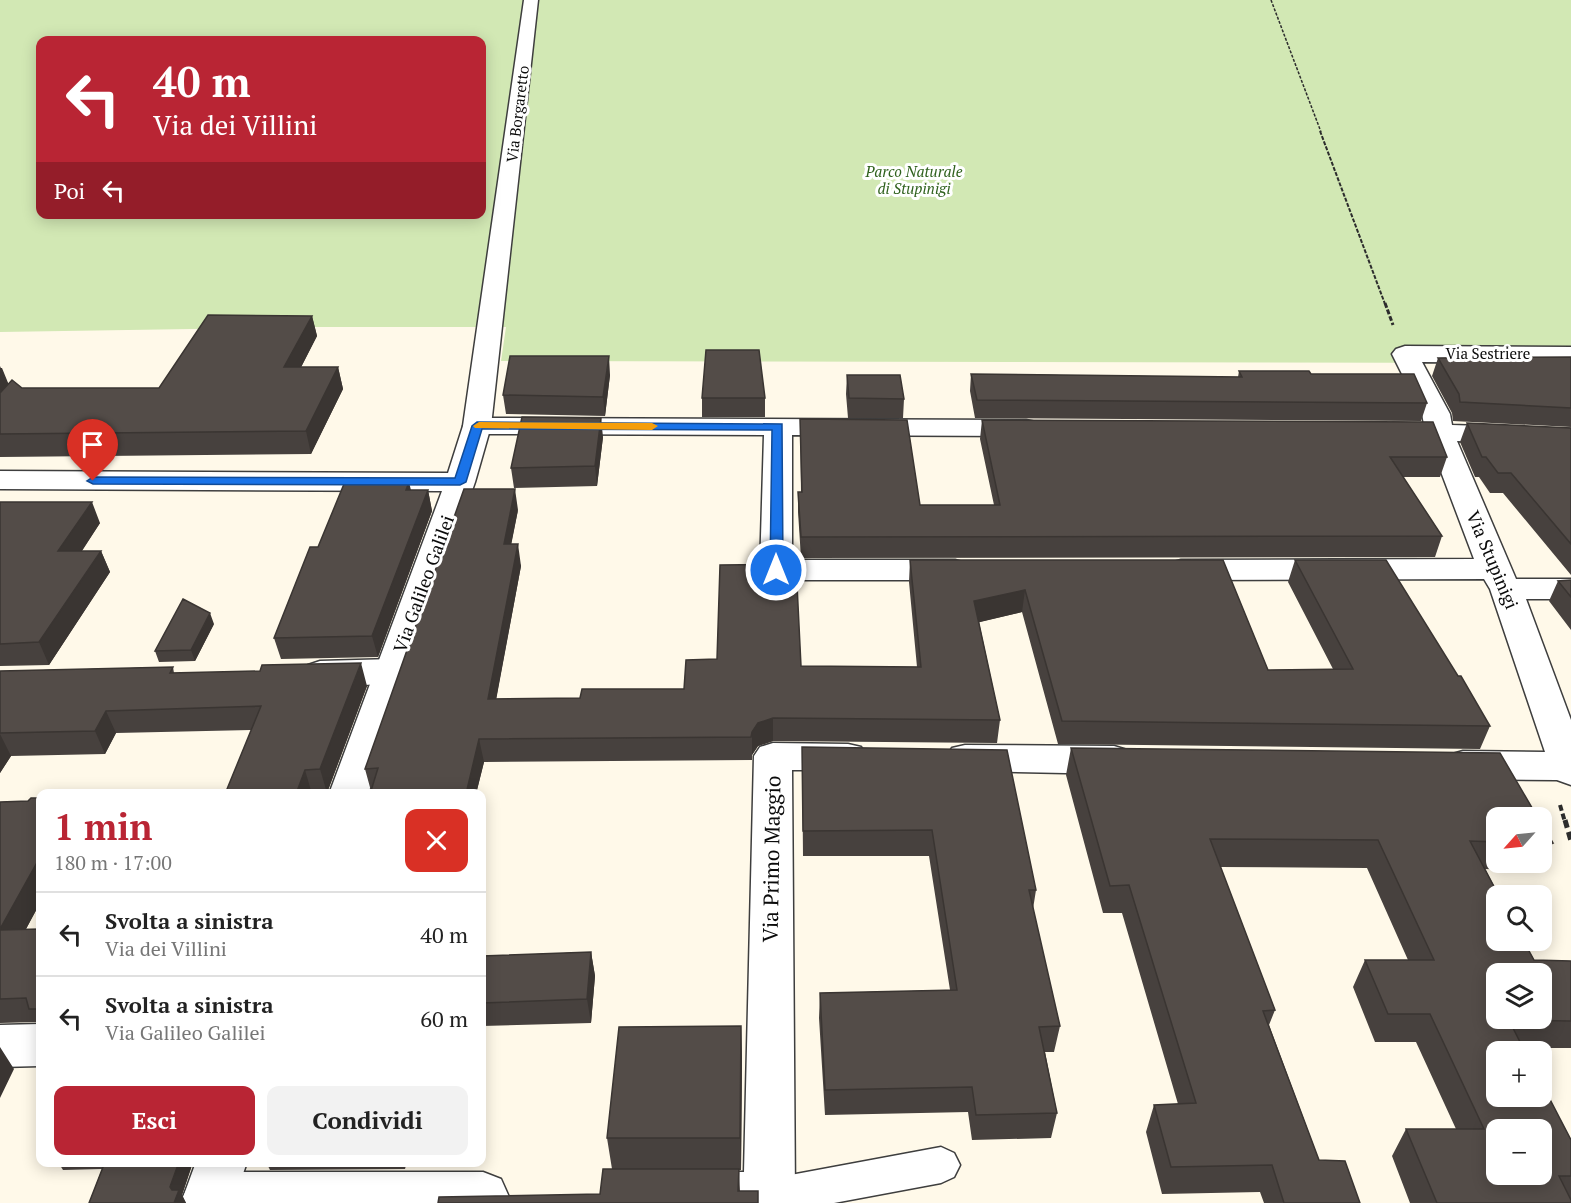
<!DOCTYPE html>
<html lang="it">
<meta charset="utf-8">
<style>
body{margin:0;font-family:"PT Serif",serif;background:#f2f2f2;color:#222;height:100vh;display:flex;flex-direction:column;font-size:22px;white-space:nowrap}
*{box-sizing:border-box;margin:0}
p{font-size:20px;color:#767676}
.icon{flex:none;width:33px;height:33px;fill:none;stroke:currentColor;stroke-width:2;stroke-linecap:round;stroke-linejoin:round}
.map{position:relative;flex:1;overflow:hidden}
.panel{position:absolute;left:36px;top:789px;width:450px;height:378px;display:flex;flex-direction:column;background:#fff;border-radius:12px;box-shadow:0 3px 15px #0003}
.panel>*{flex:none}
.guide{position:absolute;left:36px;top:36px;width:450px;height:183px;border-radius:12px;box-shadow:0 3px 15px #0003;background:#b92534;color:#fff;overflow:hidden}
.needle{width:39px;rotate:243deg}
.controls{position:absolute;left:1486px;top:807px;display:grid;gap:12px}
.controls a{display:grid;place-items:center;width:66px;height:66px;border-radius:12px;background:#fff;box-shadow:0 3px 15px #0003;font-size:30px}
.pin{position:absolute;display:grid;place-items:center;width:51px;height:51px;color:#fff;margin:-62px -26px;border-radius:50% 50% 50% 0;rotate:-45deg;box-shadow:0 0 6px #0007}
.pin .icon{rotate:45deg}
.me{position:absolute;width:66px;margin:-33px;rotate:0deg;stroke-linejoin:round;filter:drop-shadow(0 0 4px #0008)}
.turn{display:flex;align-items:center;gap:21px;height:126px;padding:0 18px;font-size:27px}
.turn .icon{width:78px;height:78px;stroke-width:2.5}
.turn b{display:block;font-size:42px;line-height:51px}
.then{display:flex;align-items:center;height:57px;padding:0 18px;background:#0003;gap:12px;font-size:22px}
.round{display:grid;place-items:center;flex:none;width:63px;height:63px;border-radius:12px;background:#f2f2f2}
.summary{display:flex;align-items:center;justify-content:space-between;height:102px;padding:0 18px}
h1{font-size:36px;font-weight:600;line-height:45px;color:#b92534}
.cta{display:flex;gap:12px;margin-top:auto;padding:12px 18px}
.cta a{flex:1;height:69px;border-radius:12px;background:#b92534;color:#fff;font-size:24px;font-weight:600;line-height:69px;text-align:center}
.cta a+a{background:#f2f2f2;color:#222}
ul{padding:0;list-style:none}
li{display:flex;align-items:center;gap:18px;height:84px;padding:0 18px;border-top:2px solid #e0e0e0}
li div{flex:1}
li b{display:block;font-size:22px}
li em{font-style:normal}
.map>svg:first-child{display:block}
</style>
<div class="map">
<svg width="1571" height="1203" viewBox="0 0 1571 1203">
<rect width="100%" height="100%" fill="#fff9e9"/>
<path fill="#d2e8b4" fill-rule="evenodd" d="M0,0H1571V363L501,361L506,327H314L0,332ZM40,40H482V214H40Z"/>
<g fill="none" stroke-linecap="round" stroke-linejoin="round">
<g stroke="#3e3e3e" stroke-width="3">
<path id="service" d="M941,1147L954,1153L960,1165L954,1177L941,1183L834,1203H753L750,1197L756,1184L769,1179Z"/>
</g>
<g stroke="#3e3e3e" stroke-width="3">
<path id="minor" d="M1405,346L1571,347V363L1422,362L1450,414L1452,425L1571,429V445L1457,441L1516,579H1571V599H1526L1571,720V785L1557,780L1463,779L1449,775L1444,765L1449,755L1463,751L1545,752L1490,589L1484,579L1181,580L1170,577L1165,570L1170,563L1181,560L1474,559L1429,440L1383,437L1379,431L1383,425L1393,423L1424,424L1422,414L1392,354L1396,349Z
M477,418L1026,420L1036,422L1040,428L1036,434L1026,436L792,435V560H955L966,563L971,570L966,577L955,580H776L765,577L760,570L764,435L477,434L467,432L463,426L467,420Z
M393,659L405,663L411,671L405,679C380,686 333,688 308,681L302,673L308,665L320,661Z
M773,743L848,744L861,747L867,757L861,767L848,770H792L795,1197L792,1203H692L689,1197L697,1179L715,1172H744L754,756L760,747Z
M965,745L1114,746L1127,750L1133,760L1127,770L1114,774L965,771L952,768L946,758L952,748Z
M40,1024V1066L0,1067V1025Z
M209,1172H483L501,1179L509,1197L506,1203H186L183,1197L191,1179Z"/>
</g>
<g stroke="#3e3e3e" stroke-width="3">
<path id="tertiary" d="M524,0H538L491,426L475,482L368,794H329L442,491L0,489V471L448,473L463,426Z
M196,1162H247L233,1203H181Z"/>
</g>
<path stroke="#2d2d2d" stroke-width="1.5" stroke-dasharray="3 1.5" stroke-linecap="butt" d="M1271,0L1321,132"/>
<path stroke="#2d2d2d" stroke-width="2" stroke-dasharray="4 1.5" stroke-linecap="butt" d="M1320,131L1385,304"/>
<path stroke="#2d2d2d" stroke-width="3" stroke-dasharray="5 2" stroke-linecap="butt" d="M1385,303L1393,325"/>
<path stroke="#2d2d2d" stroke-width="4" stroke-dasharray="6 3" stroke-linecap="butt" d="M1560,805L1565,822"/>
<path stroke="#2d2d2d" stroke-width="5" stroke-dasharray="8 4.5" stroke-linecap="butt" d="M1565,820L1571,841"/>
<use href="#service" fill="#fff" fill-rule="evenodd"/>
<use href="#minor" fill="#fff" fill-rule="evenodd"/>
<use href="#tertiary" fill="#fff" fill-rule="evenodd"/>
</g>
<path fill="#47413e" d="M312,316L317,336L301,367H338L343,389L311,454L0,457V366L8,384L22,388H159Z
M1571,357V427L1453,421L1452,413L1432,376L1438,358Z
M1239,371L1311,374L1427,403L1421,421L975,418L970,391L971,374L1238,377Z
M610,375L605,416L506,414L503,395Z
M847,375L904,399L903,418H848L846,394Z
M702,398H765V417H702Z
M800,419L920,505H994L980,439L982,420L1447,457L1440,477H1403L1442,536L1435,557L801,558L798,512V492H801Z
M1467,423L1571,428V575L1503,493H1490L1479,477H1475L1460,442Z
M603,437L597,486L514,488L511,468Z
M411,490H428L432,511L378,657L281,659L274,638L318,547Z
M0,502L100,523L82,551H101L110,572L49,665L0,666Z
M518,510L511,544L521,566L496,699L580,698L684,689L801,666L917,667L909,582L910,560H1223L1268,670L1333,669L1288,582L1295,560L1490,726L1480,749L1058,744L1022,612L979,622L1000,720L997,743L773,741L758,746L752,755V760L484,762L476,794H370L371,791L365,769Z
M1571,580V630L1549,601L1558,581Z
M214,624L195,661L159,662L155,651Z
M173,667L174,673L367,686L327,793H312L251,730L116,733L105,754L11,756L0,773V671Z
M802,747L1036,890L1033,909L1060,1026L1054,1052H1045L1057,1113L1051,1138L972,1140L968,1112L825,1115L819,1018L820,993L950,990L929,856H803Z
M1071,748L1497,818V862H1542V824L1553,843L1538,871L1485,869L1534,960L1571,961V1048H1523L1571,1140V1203H1410L1392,1156L1406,1129H1456L1416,1042H1375L1353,987L1365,960H1408L1367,868L1220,867L1275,1010L1269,1025L1319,1160L1360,1203H1264L1260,1192L1162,1194L1146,1132L1154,1105L1178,1104L1122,913H1103L1066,775Z
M40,798V903L26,929H40V1029L36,1022L0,1023V802L28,801Z
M591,952L595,976L591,1023L482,1026V956Z
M741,1026L742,1058L741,1170H739L740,1191L600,1194L612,1169L607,1138Z
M58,1162H193L182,1195L186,1203H89L102,1169L63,1170Z
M266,1162H407L405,1169L270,1170Z"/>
<path fill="#3a3532" d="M312,316L317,336L290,389L284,367Z
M609,356L610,375L605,416L603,397Z
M338,367L343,389L311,454L306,431Z
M0,368H2L13,395L0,399Z
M601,418L603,437L597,486L595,466Z
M409,482L414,503L406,490Z
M515,489L518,510L507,566L504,544Z
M428,490L432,511L378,657L372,636Z
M92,502L100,523L67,573L58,551Z
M518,544L521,566L492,722L488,699Z
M101,551L110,572L49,665L39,642Z
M1025,590L1022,612L972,624L974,601Z
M210,613L214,624L195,661L191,650Z
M361,663L367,686L327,793L320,769Z
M106,711L116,733L105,754L95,731Z
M773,718V741L758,746L752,755V760V732L758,723Z
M0,734L11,756L0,773Z
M479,739L484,762L476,794H466Z
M305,770L312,794H296Z
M40,857V903L13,953L0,929Z
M591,952L595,976L591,1023L587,999Z
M741,1026L742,1058L741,1170L740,1138Z
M0,1047L14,1069L0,1098Z
M179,1162H193L182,1195L186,1203H174L170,1187Z"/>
<path fill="#534c48" stroke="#3a3532" stroke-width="1.5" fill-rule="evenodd" d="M208,315L312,316L284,367H338L306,431L0,434V393L12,380L22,388H159Z
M706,350H759L765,398H702Z
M510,356H609L603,397L503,395Z
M1571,357V408L1460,402L1459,394L1438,358Z
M1239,371H1309L1311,374H1414L1427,403L977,400L971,374L1242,377Z
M847,375H900L904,399L849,398Z
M522,417L601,418L595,466L511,468Z
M800,419L907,420L920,505H1000L982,420L1433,422L1447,457H1390L1442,536L801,537L798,492H802Z
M1467,423L1571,428V544L1511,473H1498L1486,457H1482Z
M409,482L406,490H428L372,636L274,638L310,547H318L344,484Z
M464,489H515L504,544H518L488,699L580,698L582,689H684L686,660L717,659L720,565L796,564L801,666L921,667L910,560H1223L1268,670L1353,669L1295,560H1386L1458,676H1461L1490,726L1062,721L1025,590L974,601L1000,720L773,718L758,723L752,732L751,737L479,739L466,794H370L378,768L365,769Z
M0,502H92L58,551H101L39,642L0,644Z
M1571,580V597L1558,581Z
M183,599L210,613L191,650L155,651Z
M361,663L320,769L305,770L296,794H225L261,706L106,711L95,731L0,733V671L173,667L170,673L260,671L262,665Z
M802,747L1007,750L1036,890H1029L1060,1026L1039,1027L1057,1113L976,1115L972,1087L825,1090L820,993L957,990L932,830L803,831Z
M1071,748L1500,753L1538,818H1497V842L1470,841L1499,896H1497V940H1523L1534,960L1571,961V1021L1509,1020L1525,1052H1497V1096H1542V1084L1571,1140V1176H1559L1571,1200V1203H1437L1406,1129H1484L1430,1014H1388L1365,960H1434L1378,840L1210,839L1275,1010L1263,1011L1319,1160L1345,1161L1360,1203H1284L1272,1165L1171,1167L1154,1105L1196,1103L1129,885L1110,886ZM1497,974H1542V1018H1497ZM1497,1130H1542V1174H1497Z
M31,798H40V857L0,929V802L28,801Z
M1542,824L1553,843H1542Z
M40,929V1009H29L26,998L0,999V930Z
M591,952L587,999L482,1003V956Z
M741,1026L740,1138H607L619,1027Z
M105,1162H179L170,1187L172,1190H179L174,1203H89Z
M603,1169H739L738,1191H758V1203H438L439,1197L600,1194Z"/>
<path fill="#1a73e8" stroke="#114b97" stroke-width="1.5" d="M477,422L782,424L783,570L776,574L770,570L772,430L482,429L466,482L460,485L93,484L87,481L93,477L455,478L472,426Z"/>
<path fill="#f59e0b" d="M479,422L652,423L658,426L652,430L475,428L473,426Z"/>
<g text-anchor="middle" stroke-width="6" stroke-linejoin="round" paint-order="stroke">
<g font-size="15" fill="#0b0b0b" stroke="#fff">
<text transform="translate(518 114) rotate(-83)" y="5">Via Borgaretto</text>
<text x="1488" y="359">Via Sestriere</text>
</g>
<g font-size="15" font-style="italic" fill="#2f611d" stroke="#fff">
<text x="914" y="177">Parco Naturale<tspan x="914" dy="17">di Stupinigi</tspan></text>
</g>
<g font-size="18" fill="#0b0b0b" stroke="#fff">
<text transform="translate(1492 560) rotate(67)" y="6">Via Stupinigi</text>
<text transform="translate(424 584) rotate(-70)" y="6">Via Galileo Galilei</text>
</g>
<g font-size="21" fill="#0b0b0b" stroke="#fff">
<text transform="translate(772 859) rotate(-89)" y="7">Via Primo Maggio</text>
</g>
</g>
</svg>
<div class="controls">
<a><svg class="needle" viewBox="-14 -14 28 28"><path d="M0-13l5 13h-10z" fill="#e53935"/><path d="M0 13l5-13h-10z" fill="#767676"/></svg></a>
<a><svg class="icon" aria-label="search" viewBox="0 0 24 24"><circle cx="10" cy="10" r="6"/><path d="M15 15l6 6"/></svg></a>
<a><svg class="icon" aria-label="layers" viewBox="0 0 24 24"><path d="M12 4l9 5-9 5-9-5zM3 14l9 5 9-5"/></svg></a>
<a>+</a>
<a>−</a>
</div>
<div class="pin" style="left:93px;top:481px;background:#d93025"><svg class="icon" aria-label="arrive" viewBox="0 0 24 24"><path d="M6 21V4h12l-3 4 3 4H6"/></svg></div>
<svg class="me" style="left:776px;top:570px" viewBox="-20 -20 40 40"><circle r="17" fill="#1a73e8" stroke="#fff" stroke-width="3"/><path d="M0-11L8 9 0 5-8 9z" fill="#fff"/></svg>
<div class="guide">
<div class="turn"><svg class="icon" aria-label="left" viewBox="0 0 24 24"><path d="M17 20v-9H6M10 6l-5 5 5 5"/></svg><div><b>40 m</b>Via dei Villini</div></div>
<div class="then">Poi<svg class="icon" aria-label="left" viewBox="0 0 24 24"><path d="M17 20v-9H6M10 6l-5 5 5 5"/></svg></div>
</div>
<section class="panel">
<div class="summary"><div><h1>1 min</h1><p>180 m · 17:00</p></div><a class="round" style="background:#d93025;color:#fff"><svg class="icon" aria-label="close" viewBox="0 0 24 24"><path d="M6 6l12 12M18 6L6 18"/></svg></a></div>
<ul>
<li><svg class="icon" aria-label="left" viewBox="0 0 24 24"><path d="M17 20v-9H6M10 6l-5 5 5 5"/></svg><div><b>Svolta a sinistra</b><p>Via dei Villini</p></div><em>40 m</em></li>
<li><svg class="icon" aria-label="left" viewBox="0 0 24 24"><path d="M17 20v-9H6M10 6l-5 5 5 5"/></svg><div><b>Svolta a sinistra</b><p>Via Galileo Galilei</p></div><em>60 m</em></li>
</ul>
<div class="cta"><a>Esci</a><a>Condividi</a></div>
</section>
</div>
